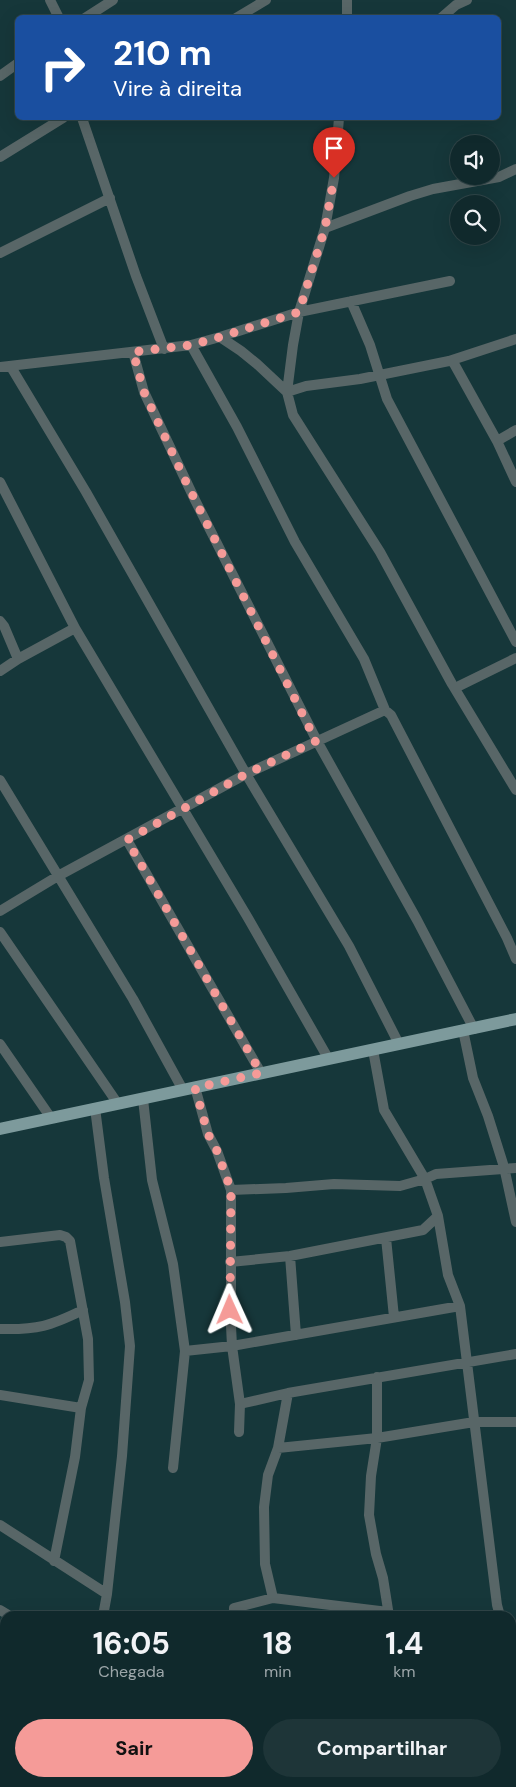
<!DOCTYPE html>
<html lang="pt">
<meta charset="utf-8">
<style>
body{margin:0;font-family:"DM Sans",sans-serif;background:#1e3538;color:#f1f3f6;height:100vh;display:flex;flex-direction:column;font-size:19px;white-space:nowrap}
*{box-sizing:border-box;margin:0}
p{font-size:16px;color:#9ca6a9}
.icon{flex:none;width:28px;height:28px;fill:none;stroke:currentColor;stroke-width:2;stroke-linecap:round;stroke-linejoin:round}
.map{position:relative;flex:1;overflow:hidden}
.details{position:absolute;left:0px;top:1611px;width:516px;height:176px;display:flex;flex-direction:column;background:#10292c;border-radius:15px 15px 0 0;box-shadow:0 5px 20px #0002,0 0 0 1px #304548}
.details>*{flex:none}
.hud{position:absolute;left:15px;top:15px;width:486px;height:105px;border-radius:8px;box-shadow:0 5px 20px #0002,0 0 0 1px #304548;background:#1a4fa0;color:#fff;overflow:hidden}
.buttons{position:absolute;left:450px;top:135px;display:grid;gap:10px}
.buttons a{display:grid;place-items:center;width:50px;height:50px;border-radius:50%;background:#10292c;box-shadow:0 5px 20px #0002,0 0 0 1px #304548;font-size:25px}
.pin{position:absolute;display:grid;place-items:center;width:42px;height:42px;color:#fff;margin:-51px -21px;border-radius:50% 50% 50% 0;rotate:-45deg;box-shadow:0 0 5px #0007}
.pin .icon{rotate:45deg}
.me{position:absolute;width:55px;margin:-28px;rotate:359deg;stroke-linejoin:round;filter:drop-shadow(0 0 4px #0008)}
.turn{display:flex;align-items:center;gap:18px;height:105px;padding:0 15px;font-size:22px}
.turn .icon{width:65px;height:65px;stroke-width:2.5}
.turn b{display:block;font-size:35px;line-height:42px}
.eta{display:flex;justify-content:space-evenly;align-items:center;height:85px;text-align:center}
.eta b{font-size:30px;font-weight:700;line-height:35px}
.action{display:flex;gap:10px;margin-top:auto;padding:10px 15px}
.action a{flex:1;height:58px;border-radius:30px;background:#f59b98;color:#111;font-size:20px;font-weight:700;line-height:58px;text-align:center}
.action a+a{background:#1e3538;color:#f1f3f6}
.map>svg:first-child{display:block}
</style>
<div class="map">
<svg width="516" height="1787" viewBox="0 0 516 1787">
<rect width="100%" height="100%" fill="#16373a"/>
<g fill="none" stroke-linecap="round" stroke-linejoin="round">
<path stroke="#586667" stroke-width="10" d="M50,0L59,18
M85,18L113,0
M236,18L266,0
M347,18V0
M441,18L456,5L467,0
M0,76L18,63
M82,118L136,276L164,349
M339,118L334,178L325,228L299,312L293,345L287,392L293,415L380,552L452,684L516,790
M0,157L63,118
M325,228L410,196L433,189L499,177L516,169
M0,253L110,198
M351,301L370,345L387,399L516,642
M220,337L241,351L257,364L287,392L306,386L360,379L449,361L516,339
M191,345L237,427L295,542L364,659L385,710L391,715L507,938L516,959
M133,352L144,392L195,500L317,741L417,920L474,1029
M452,360L497,441L516,482
M0,367L191,345L220,337L299,312L450,281
M11,367L86,492L246,774L349,946L399,1044
M497,441L516,430
M0,482L75,628L248,918L328,1058
M0,621L4,626L18,659
M0,671L18,659L75,628
M455,688L516,658
M0,780L133,999L183,1090
M127,840L261,1073
M0,911L58,876L246,774L385,710
M0,932L118,1104
M463,1030L473,1078L488,1116L504,1167L516,1222
M0,1044L51,1118
M373,1050L384,1110L425,1179L436,1174L516,1168
M195,1087L208,1134L217,1151L231,1190V1326L232,1346L240,1404L288,1393L516,1354
M143,1099L152,1180L173,1264L185,1351L232,1346L460,1306
M95,1108L104,1178L125,1302L130,1346L122,1456L107,1594L103,1616
M231,1190L286,1188L334,1184L400,1186L425,1179L438,1216L448,1275L460,1306L497,1605L500,1616
M386,1238L394,1317
M0,1242L60,1235L66,1237L70,1241L88,1339L89,1380L81,1408L75,1457L54,1561
M290,1256L296,1335
M230,1262L290,1256L423,1230L438,1216
M0,1329C38,1330 50,1326 83,1310
M377,1377V1438L371,1476L369,1515L376,1554L383,1578L389,1616
M0,1395L81,1408
M239,1432L240,1404
M278,1448L377,1438L474,1422H516
M173,1468L185,1351
M0,1525L107,1594
M273,1598L265,1564L264,1507L268,1475L278,1448L288,1393
M0,1610L10,1616
M234,1616V1608L273,1598L388,1612
M511,1648L516,1659
M511,1683L516,1681
M0,1706L5,1707
M511,1723L516,1733
M0,1780L5,1777
M160,1782L163,1787
M294,1782L298,1787
M481,1782L483,1787
M84,1787L85,1782"/>
<path stroke="#7d9a9c" stroke-width="12" d="M0,1129L516,1019"/>
</g>
<g fill="none" stroke-linecap="round" stroke-linejoin="round">
<path stroke="#f59b98" stroke-width="9" stroke-dasharray="0 16.2" d="M230,1310L231,1190L217,1151L208,1134L195,1088L261,1073L127,840L246,774L316,741L186,482L144,392L133,352L191,345L220,337L299,312L325,228L334,178"/>
</g>
</svg>
<div class="buttons">
<a><svg class="icon" aria-label="sound" viewBox="0 0 24 24"><path d="M4 9h4l5-4v14l-5-4H4zM17 9q2 3 0 6"/></svg></a>
<a><svg class="icon" aria-label="search" viewBox="0 0 24 24"><circle cx="10" cy="10" r="6"/><path d="M15 15l6 6"/></svg></a>
</div>
<div class="pin" style="left:334px;top:178px;background:#d93025"><svg class="icon" aria-label="arrive" viewBox="0 0 24 24"><path d="M6 21V4h12l-3 4 3 4H6"/></svg></div>
<svg class="me" style="left:230px;top:1310px" viewBox="-20 -20 40 40"><path d="M0-17L14 15 0 8-14 15z" fill="#f59b98" stroke="#fff" stroke-width="4"/></svg>
<div class="hud">
<div class="turn"><svg class="icon" aria-label="right" viewBox="0 0 24 24"><path d="M7 20v-9h11M14 6l5 5-5 5"/></svg><div><b>210 m</b>Vire à direita</div></div>
</div>
<section class="details">
<div class="eta">
<div><b>16:05</b><p>Chegada</p></div>
<div><b>18</b><p>min</p></div>
<div><b>1.4</b><p>km</p></div>
</div>
<div class="action"><a>Sair</a><a>Compartilhar</a></div>
</section>
</div>
